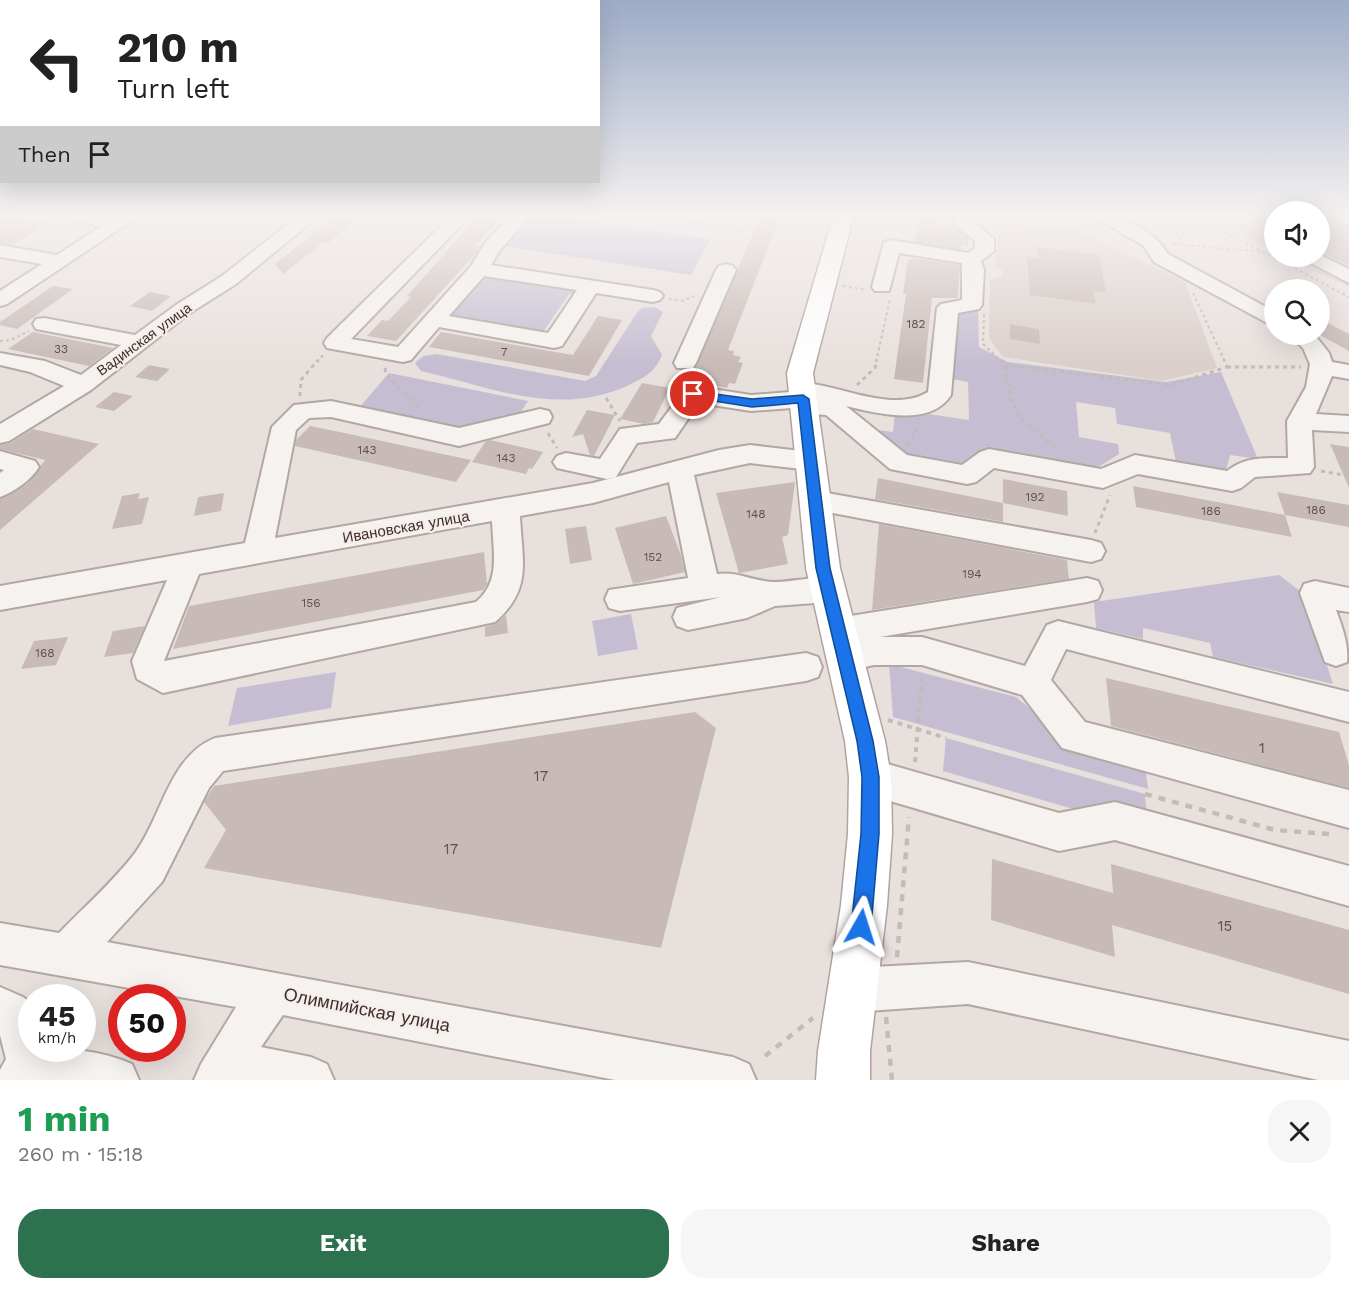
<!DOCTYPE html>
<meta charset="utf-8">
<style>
body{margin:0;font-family:"Work Sans",sans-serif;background:#f6f6f6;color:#222;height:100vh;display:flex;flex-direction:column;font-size:22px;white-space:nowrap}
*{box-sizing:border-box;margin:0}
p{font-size:20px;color:#767676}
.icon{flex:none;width:33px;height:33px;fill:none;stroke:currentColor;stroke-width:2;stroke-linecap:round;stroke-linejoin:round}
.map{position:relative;height:1080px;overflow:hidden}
.panel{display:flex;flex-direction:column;background:#fff;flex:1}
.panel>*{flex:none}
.guide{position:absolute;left:0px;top:0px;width:600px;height:183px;box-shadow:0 6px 24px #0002;background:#fff;color:#222;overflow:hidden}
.fabs{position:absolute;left:1264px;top:201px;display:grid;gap:12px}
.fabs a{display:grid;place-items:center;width:66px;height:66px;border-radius:50%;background:#fff;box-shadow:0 6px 24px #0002;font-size:30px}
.speed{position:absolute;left:18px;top:984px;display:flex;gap:12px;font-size:30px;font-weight:700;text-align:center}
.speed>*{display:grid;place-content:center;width:78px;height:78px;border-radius:50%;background:#fff;box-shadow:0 6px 24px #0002;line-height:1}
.speed small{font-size:15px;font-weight:400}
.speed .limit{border:9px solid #d22;background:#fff;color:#111}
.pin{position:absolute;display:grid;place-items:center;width:51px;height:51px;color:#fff;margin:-26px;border:3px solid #fff;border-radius:50%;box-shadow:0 2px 6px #0007}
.me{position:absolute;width:66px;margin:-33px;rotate:6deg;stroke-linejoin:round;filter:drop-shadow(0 0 4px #0008)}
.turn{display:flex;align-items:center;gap:21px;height:126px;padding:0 18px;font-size:27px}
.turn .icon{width:78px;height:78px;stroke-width:2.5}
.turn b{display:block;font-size:42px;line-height:51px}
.then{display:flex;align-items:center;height:57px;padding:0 18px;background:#0003;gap:12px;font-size:22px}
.round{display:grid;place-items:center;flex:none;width:63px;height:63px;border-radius:24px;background:#f6f6f6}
.overview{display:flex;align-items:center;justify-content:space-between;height:102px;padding:0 18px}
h1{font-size:36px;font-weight:700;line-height:45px;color:#1e9e55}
.button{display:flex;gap:12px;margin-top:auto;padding:12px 18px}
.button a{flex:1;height:69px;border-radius:24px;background:#2d724e;color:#fff;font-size:24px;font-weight:700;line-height:69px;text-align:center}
.button a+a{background:#f6f6f6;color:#222}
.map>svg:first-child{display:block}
</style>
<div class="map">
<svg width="1349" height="1080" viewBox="0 0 1349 1080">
<rect width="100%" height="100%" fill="#e8e0dd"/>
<path fill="#dacfcb" d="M1194,214H1275V252Z
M1320,214H1349V287L1284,257L1320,256Z
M1010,222L1081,231L1185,282L1217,368L1162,381L1003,357L989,338L990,280L1003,276V271L996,266L999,225Z"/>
<path fill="#c5bed2" d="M532,214H539L710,239L691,275L504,246Z
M483,277L548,288L552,283L582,288L578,296L569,294L543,332L450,316Z
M655,307L663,312L651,336L662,355C656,371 644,378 629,385C559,418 490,387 421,371L415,363L423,356L437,354L585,381L596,376L636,314L642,308Z
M978,309L979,347L1008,362L1166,382L1221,372L1258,459L1230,455L1226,471L1176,462L1170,433L1117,424L1115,408L1076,402L1079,437L1118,444L1119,454L1095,469L966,464L895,451L869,429L893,432L895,409L969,420L968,382L947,378L956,314Z
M389,373L528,401L521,412L456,429L358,409Z
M1279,575L1304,594L1333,684L1213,657L1210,643L1143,628V639L1096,628L1094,602Z
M631,614L638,649L598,656L592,621Z
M889,664L1016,697L1070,742L1145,765L1148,789L893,717Z
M336,672L331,708L228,726L237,688Z
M946,738L1145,794L1148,831L943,771Z"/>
<path fill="#c8bbb7" d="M339,214H361L329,243L324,242L283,274L275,264Z
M480,214H504L475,246L480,247L478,251L396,341L367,336L382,320L388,321L411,297L407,296Z
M761,214H781L728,350L734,351L733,355L741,357L738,362L743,363L735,384L729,383L727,388L690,381Z
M919,214H941L939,226L955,228L968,238V246L962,245L961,250L915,242Z
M1320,214L1349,227V265L1320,252Z
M0,217L48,223L12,245L0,243Z
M1037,247L1099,255L1106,293L1093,291L1096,304L1030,295L1027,257L1038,258Z
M913,258L960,265L958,298H932L923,383L894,379L906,294H903L908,259L913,260Z
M53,286L73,289L17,329L0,325V322Z
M150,292L171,296L152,311L130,306Z
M598,316L622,320L589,376L429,347L441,332L573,355Z
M1320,319L1349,334V351L1320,335Z
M1010,324L1039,329L1040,344L1010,339Z
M33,332L113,348L89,366L8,349Z
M149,365L170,369L157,381L135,377Z
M642,383L670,388L653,422L644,424L620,419Z
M114,392L133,396L114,411L95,407Z
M587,410L615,415L594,456L590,455L583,434L572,437Z
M310,426L335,431L471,460L456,482L295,446L296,440Z
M33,429L99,444L0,530V499L28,483L45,460L0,449V445L10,443Z
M490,440L543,452L532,469L529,468L526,474L472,462L485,442Z
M1330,444L1349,447V488Z
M878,478L1003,503V522L875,499Z
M1003,479L1067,491L1068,516L1003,503Z
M795,482L788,535L782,537L788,564L739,573L716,493Z
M1133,486L1285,515L1292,537L1136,507Z
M1277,492L1349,505V527L1285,515Z
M140,493L138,499L149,497L142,524L112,529L122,496Z
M224,493L221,511L194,516L198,497Z
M666,516L681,555L685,572L633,584L615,528Z
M879,524L1067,560L1069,579L872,610Z
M586,526L592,560L570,564L565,529Z
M484,552L487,584L483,590L173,649L189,606Z
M506,615L508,633L485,637V627L495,624Z
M145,626L133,653L104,657L113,631Z
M68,637L56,665L21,669L34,641Z
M1106,678L1339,732L1349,765V788L1111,726Z
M695,712L716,728L661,948L204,868L226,830L204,802L214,786Z
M992,859L1113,893L1111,864L1349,930V994L1112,925L1115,957L991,920Z"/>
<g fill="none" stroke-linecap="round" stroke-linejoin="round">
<g stroke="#b2a7a2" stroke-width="4">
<path id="minor" d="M55,214H97L116,217L121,214H142L7,304L0,306V291L42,264L0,257V245L57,255L102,226L64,219Z
M301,214H321L236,284L190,313L91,390L9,441L0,443V424L64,386L30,372L0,365V353L45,361L81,375L121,345L36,329L33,324L36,319L44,318L135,335L176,305L222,276Z
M453,214H472L351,339L398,347L471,266L485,243L512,214H531L500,250L491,265L653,290L660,292L663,296L660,300L653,302L596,293L562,346L554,348L439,327L411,360L403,362L327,348L324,343L327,338ZM484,276L577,290L548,333L449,316Z
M669,214H708L710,217L701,222L672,218Z
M952,214H970V219L994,239V251L981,261L984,270L982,305L979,309L958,313L951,395C930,428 876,413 846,406L907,455L962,465L980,452L989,449L1101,469L1135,455L1227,471C1246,456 1265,458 1288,458L1287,421L1306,387L1310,364L1303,348L1288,334H1314L1329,353L1332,362L1349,365V379L1332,376L1316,414L1349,416V432L1312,430L1314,467L1310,473L1255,477L1241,488L1232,491L1138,474L1103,488L994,468L976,482L967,484L890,469L826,415L795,413L792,408L751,411L699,403L675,438L637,443L616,477L607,479L557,468L553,462L557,456L566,453L600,459L620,429L659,424L685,389L693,386L751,395L802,391L805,387L813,384C848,389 895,412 928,392L937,308L941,304L962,300V263L899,253L889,291H875L872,287L884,242L891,240L968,253L975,248V241L955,225Z
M1089,214C1119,213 1152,228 1168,254L1275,312V327L1154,262L1144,246Z
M1327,214H1349V225L1330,218Z
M1320,255L1349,269V283L1298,256Z
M726,264L733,266L736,270L696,363L693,368H677L674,363L716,270L719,266Z
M331,401L459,428L540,409L549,411L552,417L549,423L459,446L331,417L309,418L296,430L275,538L593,483L719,450L750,445L810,452L819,455L823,461L819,467L810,470L750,463L694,475L717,574C737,571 753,581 773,582C795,582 817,574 839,581L843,590L839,599L828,602L775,606L747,618L688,630L677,626L673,617L677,608L721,597L620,611L609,608L605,599L609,590L688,578L669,482L593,503L520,516C522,561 533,589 495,622L163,693L137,679L132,661L167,580L0,610V586L245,543L272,427L294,405ZM492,521C493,552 501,581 476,602L164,661L199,574Z
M0,451L35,461L39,467C31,480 14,492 0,497V473L4,470L0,469Z
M827,493L1091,540L1101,543L1105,551L1101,559L1091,562L817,510L813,503L817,496Z
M1087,578L1098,581L1102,590L1098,599L1087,602L880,637H922L1025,666L1047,625L1058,621L1349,692V722L1066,649L1051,680L1085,722L1349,790V828L1062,748L1022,695L922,665H874L846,671L835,667L830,657L835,647L848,643L838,644L827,640L822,631L827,622L838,618Z
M1315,581L1349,588V612L1336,610C1342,626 1349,645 1347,662L1336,666L1325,662L1300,593L1304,584Z
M806,653L818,657L822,667L818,677L806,681L223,771L209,788L162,882L107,942L733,1057L749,1064L756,1080H615L283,1015L261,1047L311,1057L327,1064L334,1080H194L201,1064L236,1007L0,965V923L59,933C84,907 113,882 135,853C162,817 169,756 215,738Z
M870,759L1059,813L1115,802L1349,866V906L1115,840L1059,851L870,795L857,789L852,777L857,765Z
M968,962L1349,1041V1080H1318L968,1004L853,1012L838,1005L831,990L838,975L853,968Z
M0,987L23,997L32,1004V1048C66,1048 100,1050 132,1064L139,1080H0V1070L6,1059L0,1035Z"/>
</g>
<g stroke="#b4a29c" stroke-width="3">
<path id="major" d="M834,214H854L813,373L840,568L885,741L891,777L892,834L887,905L870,1051V1080H816L818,1051L841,905L848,834L849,777L845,741L806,568L787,373Z"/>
</g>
<path stroke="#c3bbb7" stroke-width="2" stroke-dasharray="3 3" stroke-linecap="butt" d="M1186,214L1262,251
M715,221L743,233
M992,226L998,214
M904,233L908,214
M1173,244L1264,252L1349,297
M1175,244L1196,219
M843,286L866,290
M1193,293L1225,362
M669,299L682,301L694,296
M984,314L983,344L1002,362
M0,341L11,340L29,331
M317,362L324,354
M876,362L890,299"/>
<path stroke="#c3bbb7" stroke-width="3" stroke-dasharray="4 4" stroke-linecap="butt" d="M1000,360C1010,370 1007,391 1013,404C1022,424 1043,437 1059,451
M1005,365L1171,385L1227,367L1224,360
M1227,367H1301
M385,368L386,374L421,410
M857,385L875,368L877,360
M300,396L301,380L318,360
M606,398L620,421
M548,433L557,448
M908,446L920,422
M1321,471L1349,476
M1095,533L1110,495"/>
<path stroke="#c3bbb7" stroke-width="4" stroke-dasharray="5 5" stroke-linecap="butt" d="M888,720L946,738
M915,762L922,673"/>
<path stroke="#c3bbb7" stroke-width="4.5" stroke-dasharray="7 7" stroke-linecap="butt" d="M1145,794L1275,830L1330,834
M897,957L909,817
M886,1017L892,1080
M765,1056L813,1018"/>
<use href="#minor" fill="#f6f2f0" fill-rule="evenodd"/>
<use href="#major" fill="#fff" fill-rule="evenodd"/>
</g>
<linearGradient id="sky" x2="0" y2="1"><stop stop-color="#9cabc7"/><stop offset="0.59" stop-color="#f5f1f0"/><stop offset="1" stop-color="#f5f1f0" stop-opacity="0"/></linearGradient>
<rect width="1349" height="365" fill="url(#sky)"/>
<path fill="#1a73e8" stroke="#114b97" stroke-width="1.5" d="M693,391L752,399L803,395L809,399L830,568L873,741L879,777V834L871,927L868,933L861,936L854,933L851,927L861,834L862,777L857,741L816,568L798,403L752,407L689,397L688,394Z"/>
<g text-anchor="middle" stroke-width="4.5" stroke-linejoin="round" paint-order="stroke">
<g font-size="12" fill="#61504a">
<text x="916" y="328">182</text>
<text x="61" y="353">33</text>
<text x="504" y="356">7</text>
<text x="367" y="454">143</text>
<text x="506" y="462">143</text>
<text x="1035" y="501">192</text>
<text x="1316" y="514">186</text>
<text x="1211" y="515">186</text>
<text x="756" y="518">148</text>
<text x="653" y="561">152</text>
<text x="972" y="578">194</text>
<text x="311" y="607">156</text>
<text x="45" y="657">168</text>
</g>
<g font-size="14" fill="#3f2d26" stroke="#f5eeed">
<text transform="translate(144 339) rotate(-36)" y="5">Вадинская улица</text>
</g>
<g font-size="15" fill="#3f2d26" stroke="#f5eeed">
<text transform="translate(406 527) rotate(-10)" y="5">Ивановская улица</text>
</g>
<g font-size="15" fill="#61504a">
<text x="1262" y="753">1</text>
<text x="541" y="781">17</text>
<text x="451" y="854">17</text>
<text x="1225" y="931">15</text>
</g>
<g font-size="18" fill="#3f2d26" stroke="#f5eeed">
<text transform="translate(367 1010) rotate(11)" y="6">Олимпийская улица</text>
</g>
</g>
</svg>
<div class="fabs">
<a><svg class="icon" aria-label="sound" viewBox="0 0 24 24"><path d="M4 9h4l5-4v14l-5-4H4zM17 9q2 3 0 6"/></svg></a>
<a><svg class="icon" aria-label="search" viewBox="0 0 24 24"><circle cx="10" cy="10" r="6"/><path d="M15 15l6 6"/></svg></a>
</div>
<div class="speed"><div>45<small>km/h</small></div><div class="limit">50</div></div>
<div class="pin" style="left:693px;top:394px;background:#d93025"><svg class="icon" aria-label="arrive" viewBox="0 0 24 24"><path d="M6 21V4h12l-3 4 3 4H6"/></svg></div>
<svg class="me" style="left:861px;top:927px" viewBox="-20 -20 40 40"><path d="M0-17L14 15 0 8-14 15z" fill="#1a73e8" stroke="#fff" stroke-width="4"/></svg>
<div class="guide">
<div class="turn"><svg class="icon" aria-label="left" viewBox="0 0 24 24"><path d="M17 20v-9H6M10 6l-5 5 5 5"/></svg><div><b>210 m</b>Turn left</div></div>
<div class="then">Then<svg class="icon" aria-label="arrive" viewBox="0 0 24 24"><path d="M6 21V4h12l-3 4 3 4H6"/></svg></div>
</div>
</div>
<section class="panel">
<div class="overview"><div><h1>1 min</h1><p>260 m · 15:18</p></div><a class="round"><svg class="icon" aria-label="close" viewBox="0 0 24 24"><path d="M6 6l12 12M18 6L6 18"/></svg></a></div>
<div class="button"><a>Exit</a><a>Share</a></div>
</section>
